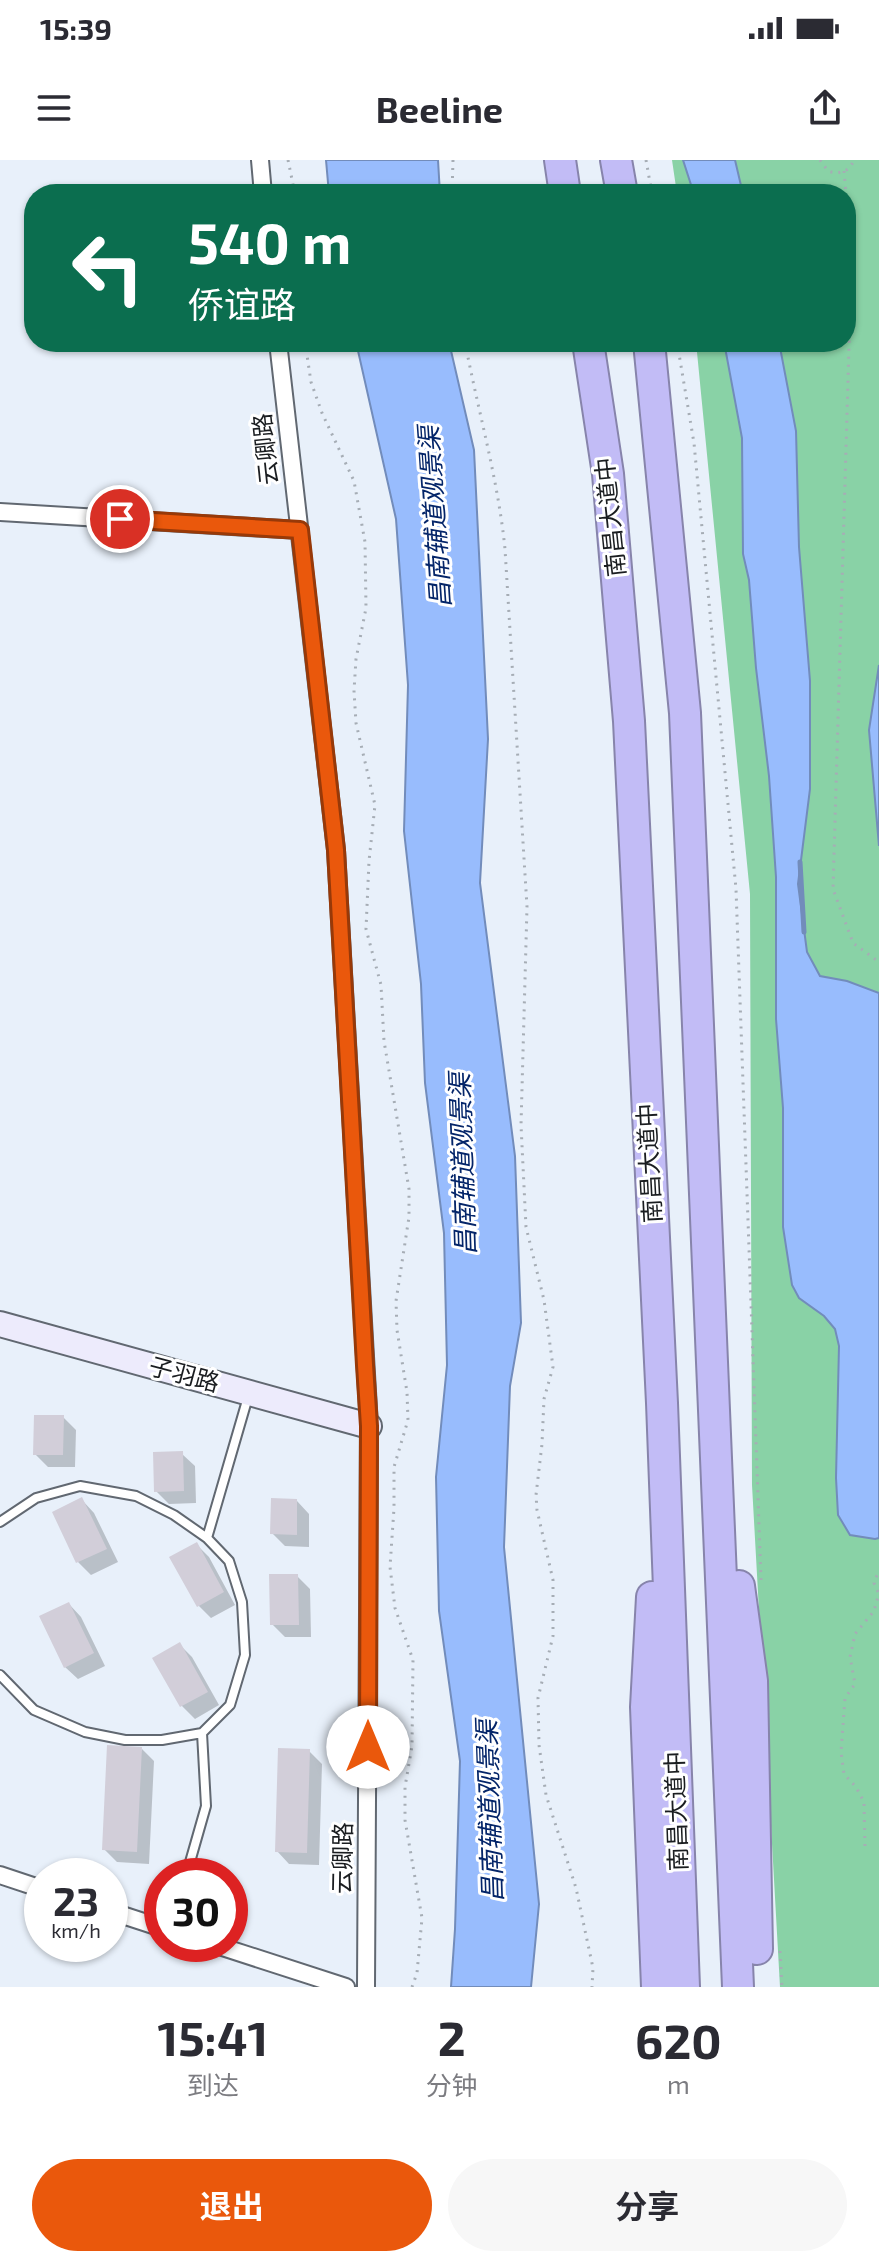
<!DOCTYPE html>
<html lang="zh">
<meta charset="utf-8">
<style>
body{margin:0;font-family:"Exo 2","Noto Sans SC",sans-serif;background:#f7f7f7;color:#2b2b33;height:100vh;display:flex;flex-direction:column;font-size:30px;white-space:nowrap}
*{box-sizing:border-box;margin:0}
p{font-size:26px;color:#7c7c81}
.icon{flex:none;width:44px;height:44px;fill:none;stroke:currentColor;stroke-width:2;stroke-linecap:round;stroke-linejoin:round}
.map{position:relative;height:1827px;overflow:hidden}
.details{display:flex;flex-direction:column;background:#fff;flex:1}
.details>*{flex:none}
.top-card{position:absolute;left:24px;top:24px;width:832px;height:168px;border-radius:32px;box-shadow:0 2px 6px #0004;background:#0b6e4f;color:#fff;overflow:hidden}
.speed{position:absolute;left:24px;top:1698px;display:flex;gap:16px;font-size:40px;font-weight:700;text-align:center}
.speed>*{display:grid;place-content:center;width:104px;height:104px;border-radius:50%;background:#fff;box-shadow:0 2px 6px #0004;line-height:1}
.speed small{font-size:20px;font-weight:400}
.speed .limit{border:12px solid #d22;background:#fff;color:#111}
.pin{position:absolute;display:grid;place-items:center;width:68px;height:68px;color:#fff;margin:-34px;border:4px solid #fff;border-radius:50%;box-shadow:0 2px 8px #0007}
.me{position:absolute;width:88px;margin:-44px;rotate:0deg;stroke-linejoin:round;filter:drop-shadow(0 0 6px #0008)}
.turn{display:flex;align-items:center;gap:28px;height:168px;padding:0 32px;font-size:36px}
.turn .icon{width:104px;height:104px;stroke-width:2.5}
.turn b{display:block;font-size:56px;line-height:68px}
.eta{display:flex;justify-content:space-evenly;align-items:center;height:136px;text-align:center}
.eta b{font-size:48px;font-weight:700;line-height:56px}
.cta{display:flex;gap:16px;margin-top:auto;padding:16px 32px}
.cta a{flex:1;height:92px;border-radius:48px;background:#ea580c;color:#fff;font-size:32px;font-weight:700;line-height:92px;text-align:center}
.cta a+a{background:#f7f7f7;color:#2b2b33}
.status{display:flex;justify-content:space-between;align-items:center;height:56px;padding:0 40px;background:#fff;direction:ltr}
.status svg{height:22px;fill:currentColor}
header{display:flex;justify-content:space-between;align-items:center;height:104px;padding:0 32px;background:#fff;font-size:36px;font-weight:700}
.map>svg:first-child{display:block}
</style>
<div class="status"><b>15:39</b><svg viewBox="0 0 49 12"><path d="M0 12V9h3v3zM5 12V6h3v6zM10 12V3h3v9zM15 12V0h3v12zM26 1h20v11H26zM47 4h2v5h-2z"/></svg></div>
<header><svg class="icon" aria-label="menu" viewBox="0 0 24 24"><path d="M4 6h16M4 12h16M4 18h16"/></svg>Beeline<svg class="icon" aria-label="share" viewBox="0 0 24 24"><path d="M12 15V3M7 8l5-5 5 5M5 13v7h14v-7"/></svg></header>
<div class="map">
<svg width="879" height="1827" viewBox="0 0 879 1827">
<rect width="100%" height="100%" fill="#e8f0fa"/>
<path fill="#89d2a6" d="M672,0H879V1827H780L752,1325L750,734L696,182H846V34H677Z"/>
<path fill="#98bcfd" stroke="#728cbb" stroke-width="2" d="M326,0H438L440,34H329Z
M683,0H735L743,34H694Z
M356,182H449L474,290L488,579L480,723L515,996L521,1163L510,1226L504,1387L539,1744L531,1827H451L455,1769L460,1601L439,1451L436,1317L447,1205L444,1073L425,923L421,824L404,671L408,525L396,359Z
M724,182H779L796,271L799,387L810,521V629L798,724L807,792L820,816L847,821L879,833V1378L875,1379L850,1375L838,1355L836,1318L839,1186L835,1169L824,1156L799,1138L792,1125L783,1067V948L776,859V717L769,616L756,508L749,420L743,394L742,278Z
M879,505V686L869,570Z"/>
<path fill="#0003" d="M63,1257L76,1270L75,1307H48L35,1294Z
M182,1294L195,1306L196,1343L169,1344L156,1331Z
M82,1340L94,1353L118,1402L91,1415L78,1402L55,1353Z
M297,1341L309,1354V1387L285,1386L272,1373Z
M196,1384L209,1397L235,1445L211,1458L198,1445Z
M297,1416L310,1429L311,1477H285L272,1464Z
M69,1444L81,1457L105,1506L78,1519L65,1507Z
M179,1484L192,1497L219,1545L195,1559L182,1546L155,1499Z
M142,1589L154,1601L149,1704L117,1702L104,1689Z
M309,1591L322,1604L319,1705L289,1704L277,1691Z"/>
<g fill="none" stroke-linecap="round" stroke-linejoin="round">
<path stroke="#728cbb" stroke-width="5" d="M800,702L804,772"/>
</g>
<path fill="#d2ced9" d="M34,1255H64L63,1295H33Z
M183,1291L184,1331L154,1332L153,1292Z
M82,1337L107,1389L76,1403L52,1352Z
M271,1338L297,1339V1375L270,1374Z
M197,1382L224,1432L197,1447L169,1397Z
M269,1414H298L299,1465H270Z
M69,1442L94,1493L64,1508L39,1456Z
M180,1482L208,1532L180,1547L152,1498Z
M107,1585L142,1587L137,1692L102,1690Z
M278,1588L310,1589L307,1693L275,1692Z"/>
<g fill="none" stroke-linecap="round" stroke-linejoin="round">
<g stroke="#616871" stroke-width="12">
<path id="lane" d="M0,1362L36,1338L80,1326L136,1336L174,1355L207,1378L229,1401L242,1442L245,1495L230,1545L202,1573L162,1580H125L85,1572L34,1550L0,1515
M207,1378L248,1237
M186,1716L206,1646L202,1573"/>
</g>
<g stroke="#616871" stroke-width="20">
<path id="street" d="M260,0L263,34
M278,182L336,690L369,1266L366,1827
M0,352L300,370
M0,1715L42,1729
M110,1751L162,1768
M213,1784L346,1827"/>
</g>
<g stroke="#616871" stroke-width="28">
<path id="secondary" d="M0,1164L369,1266"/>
</g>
<g stroke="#8784ab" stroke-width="34">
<path id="highway" d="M560,0L565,34
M616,0L622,34
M588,182L608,314L629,561L662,1243L684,1827
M649,182L685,553L738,1827
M739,1426L752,1521L757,1789
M652,1437L646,1547L657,1827"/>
</g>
<path stroke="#a6adb5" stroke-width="3" stroke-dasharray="2 6" stroke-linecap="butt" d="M288,0L295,34
M646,0L652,34
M820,0L828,11C839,15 849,12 854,0
M844,11L846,34
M452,34L453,0
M846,37L851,119L833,729L853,783L879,802
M305,182L311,222L322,253L354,321L365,382L366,448L356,499L354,531L356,563L375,645L369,701L366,769L381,825L384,881L409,1029V1057L396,1141L397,1170L407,1232L408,1260L394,1307V1348L390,1407L395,1448L413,1500L412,1586L405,1627V1660L422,1758L417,1813L412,1827
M465,182C478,251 498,319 505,389L527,747L521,965L526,1067L544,1140L553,1207L544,1239L542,1284L536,1335L537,1350L553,1420V1476L538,1538L539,1585L546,1635L576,1728L593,1808L592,1827
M677,182L694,283L736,729L761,1420
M878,1432L874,1423L879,1410
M865,1686L864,1642L856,1627L844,1614L841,1592L845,1538L855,1524L850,1497L855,1474L874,1451L879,1433
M780,1791L782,1827"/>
<use href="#lane" stroke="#fff" stroke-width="8"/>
<use href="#street" stroke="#fff" stroke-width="16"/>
<use href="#secondary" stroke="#edebfc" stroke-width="24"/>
<use href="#highway" stroke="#c2bcf6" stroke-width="30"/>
</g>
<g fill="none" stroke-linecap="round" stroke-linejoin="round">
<g stroke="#983908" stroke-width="20">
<path id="route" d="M120,359L300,370L336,690L365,1205L369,1266L368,1587"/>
</g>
<use href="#route" stroke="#ea580c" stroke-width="14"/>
</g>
<g text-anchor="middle" stroke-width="6" stroke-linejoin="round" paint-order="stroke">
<g font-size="24" fill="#1a1d20" stroke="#fff">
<text transform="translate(266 289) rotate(-96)" y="8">云卿路</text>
<text transform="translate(611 357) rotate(-96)" y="8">南昌大道中</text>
<text transform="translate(650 1003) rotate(-93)" y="8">南昌大道中</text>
<text transform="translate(184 1215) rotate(15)" y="8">子羽路</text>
<text transform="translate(677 1651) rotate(-92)" y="8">南昌大道中</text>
<text transform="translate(343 1698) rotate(-89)" y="8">云卿路</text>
</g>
<g font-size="26" font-style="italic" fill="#042569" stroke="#fff">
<text transform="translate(435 357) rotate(-94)" y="9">昌南辅道观景渠</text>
<text transform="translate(463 1004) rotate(-92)" y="9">昌南辅道观景渠</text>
<text transform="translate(490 1651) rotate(-92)" y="9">昌南辅道观景渠</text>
</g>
</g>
</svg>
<div class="speed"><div>23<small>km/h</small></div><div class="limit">30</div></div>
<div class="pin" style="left:120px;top:359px;background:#d93025"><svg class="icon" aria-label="arrive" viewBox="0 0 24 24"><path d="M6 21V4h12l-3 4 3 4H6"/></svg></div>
<svg class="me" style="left:368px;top:1587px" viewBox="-20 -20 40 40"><circle r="19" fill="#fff"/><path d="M0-13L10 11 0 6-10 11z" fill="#ea580c"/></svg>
<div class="top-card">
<div class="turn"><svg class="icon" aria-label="left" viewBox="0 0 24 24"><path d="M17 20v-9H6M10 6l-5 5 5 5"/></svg><div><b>540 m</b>侨谊路</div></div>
</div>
</div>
<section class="details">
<div class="eta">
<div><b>15:41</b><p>到达</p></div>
<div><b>2</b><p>分钟</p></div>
<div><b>620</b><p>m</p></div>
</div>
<div class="cta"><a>退出</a><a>分享</a></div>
</section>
